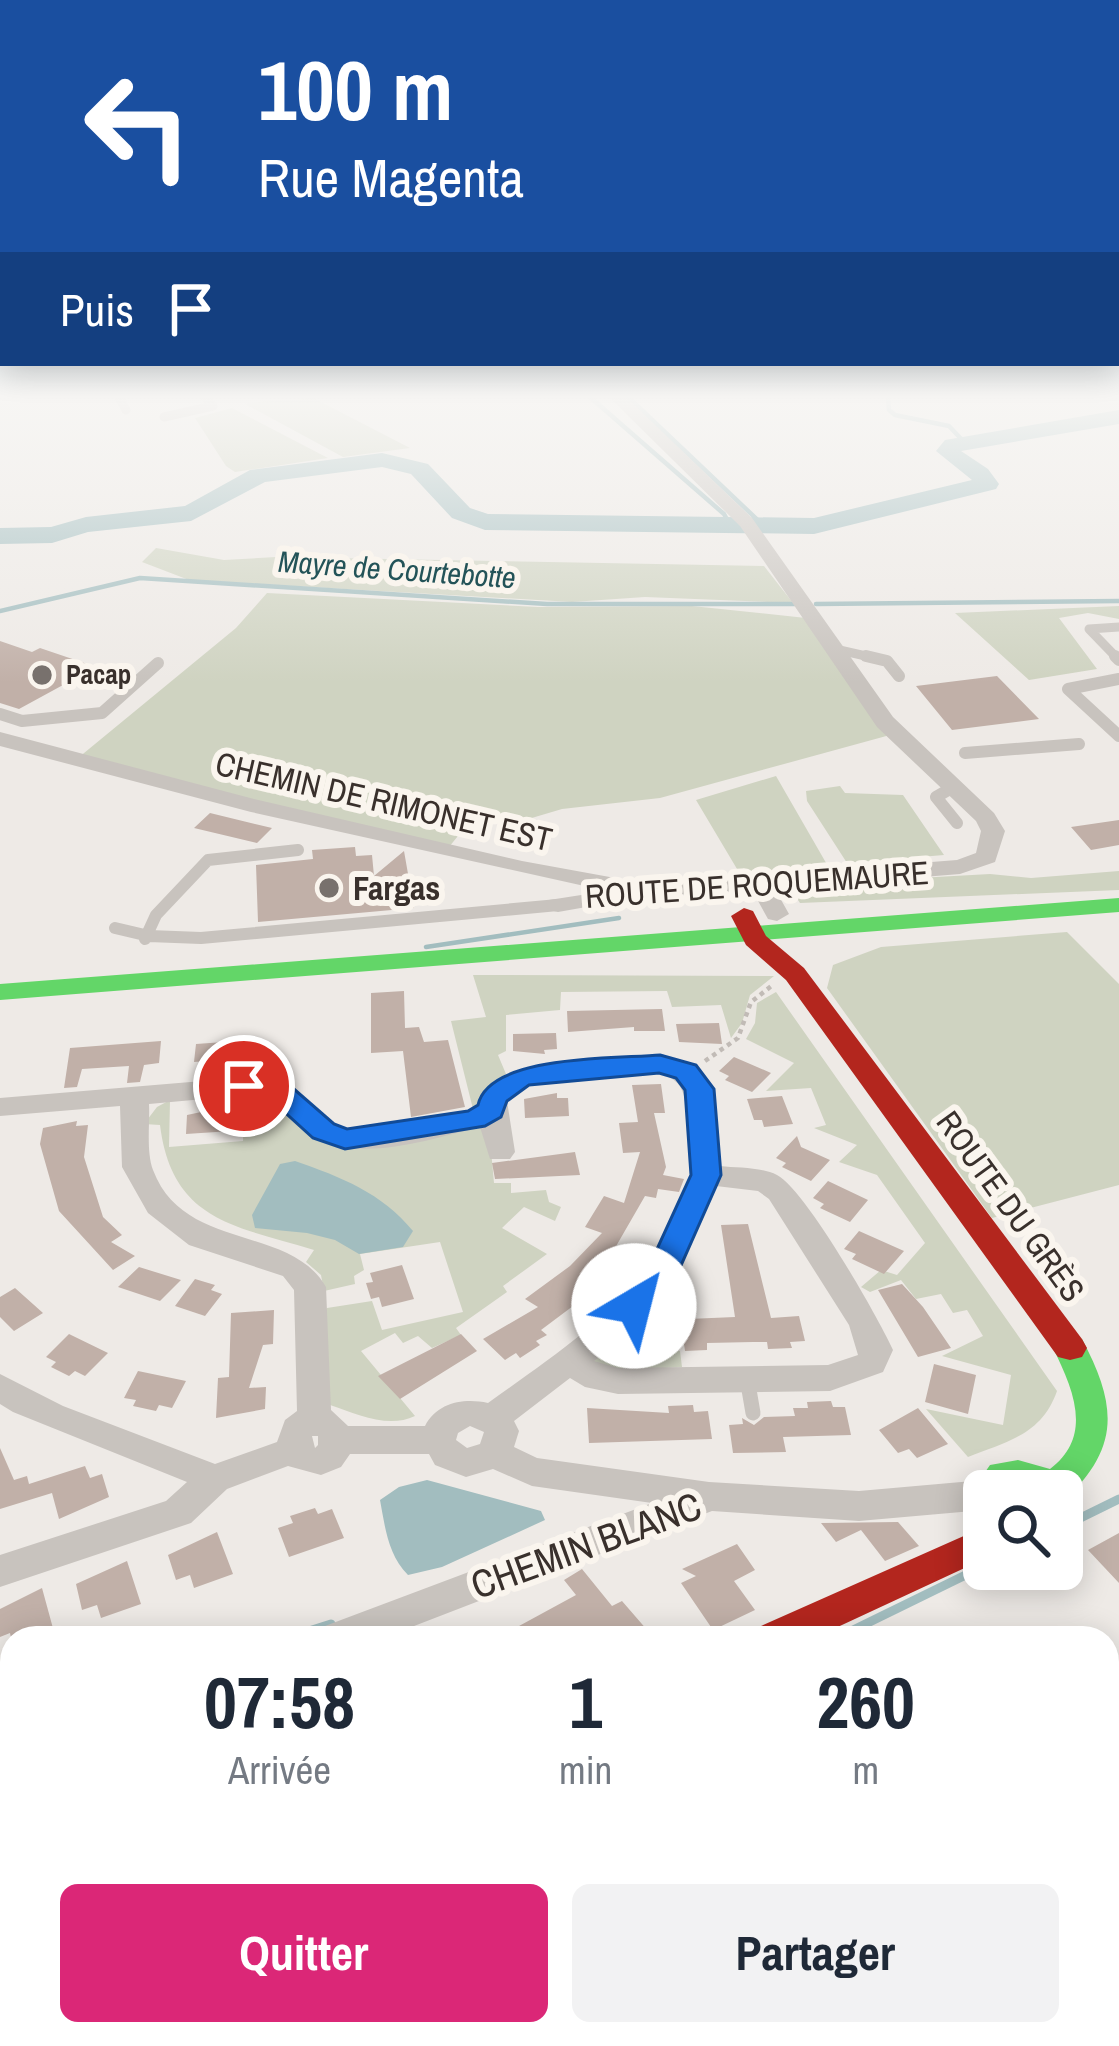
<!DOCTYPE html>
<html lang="fr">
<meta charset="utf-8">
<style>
body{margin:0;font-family:"Archivo Narrow",sans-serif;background:#f2f2f3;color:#1f2937;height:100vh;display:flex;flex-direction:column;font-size:45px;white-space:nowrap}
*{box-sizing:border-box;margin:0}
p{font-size:39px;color:#747a83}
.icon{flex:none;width:66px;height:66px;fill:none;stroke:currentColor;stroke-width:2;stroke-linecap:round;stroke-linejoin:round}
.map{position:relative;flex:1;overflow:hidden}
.side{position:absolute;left:0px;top:1626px;width:1119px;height:420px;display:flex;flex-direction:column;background:#fff;border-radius:36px 36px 0 0;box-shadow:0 6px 30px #0003}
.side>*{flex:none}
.hud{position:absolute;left:0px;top:0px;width:1119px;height:366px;box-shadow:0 6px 30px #0003;background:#1a4fa0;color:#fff;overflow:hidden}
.tools{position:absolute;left:963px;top:1470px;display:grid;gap:24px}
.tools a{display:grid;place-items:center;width:120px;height:120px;border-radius:18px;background:#fff;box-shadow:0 6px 30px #0003;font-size:60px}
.pin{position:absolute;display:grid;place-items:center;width:102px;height:102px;color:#fff;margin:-51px;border:6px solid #fff;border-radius:50%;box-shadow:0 3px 12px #0007}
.me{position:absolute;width:132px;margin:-66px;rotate:37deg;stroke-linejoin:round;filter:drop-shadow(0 0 9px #0008)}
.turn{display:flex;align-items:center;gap:42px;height:252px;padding:0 60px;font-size:54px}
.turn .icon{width:156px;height:156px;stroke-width:2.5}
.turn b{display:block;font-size:84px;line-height:102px}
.then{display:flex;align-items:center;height:114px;padding:0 60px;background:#0003;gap:24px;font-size:45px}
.eta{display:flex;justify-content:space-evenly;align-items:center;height:204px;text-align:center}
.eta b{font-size:72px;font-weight:800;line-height:84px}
.primary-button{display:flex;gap:24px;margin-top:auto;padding:24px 60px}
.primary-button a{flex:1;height:138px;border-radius:18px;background:#db2777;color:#fff;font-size:48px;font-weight:800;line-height:138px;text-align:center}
.primary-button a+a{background:#f2f2f3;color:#1f2937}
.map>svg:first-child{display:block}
</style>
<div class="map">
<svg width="1119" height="2046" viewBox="0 0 1119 2046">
<rect width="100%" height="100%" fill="#eeeae6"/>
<path fill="#cfd3c1" d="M313,397L321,402L410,448L343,457L245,404C269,399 288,403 313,397Z
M232,408L328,458L235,472L226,466L195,418Z
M156,548L224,560L276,557L764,566L793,603L645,597L572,602L189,580L142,562Z
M267,593L538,607L692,606L806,618L890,735L660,798L562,809L525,820L466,826L449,847L78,758L236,628Z
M1119,606V619L1088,613L1059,618L1097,669L1029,680L955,613Z
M776,776L829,868L740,874L696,800Z
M840,786L845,793L903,795L944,855L847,863L807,801L806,791Z
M1119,871V890L800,903L792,891L798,885L828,883L990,874L1031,878Z
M1067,932L1119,984V1185L992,1218L827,988L833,965L881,947Z
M473,975L774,976L750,995L742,1023L731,1038L721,1005L672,1007L667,991L561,992L560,1010L506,1015V1051L498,1055L506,1074L473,1109L451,1021L486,1017Z
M776,992L1057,1391C1042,1434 1009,1441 968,1457L926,1409L1003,1425L1011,1375L942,1356L983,1336L967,1310L953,1313L941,1294L916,1299L901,1280L870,1292L861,1287L881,1270L897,1275L925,1243L877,1175L839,1162L857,1145L814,1128L826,1125L811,1088L766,1091L794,1063L746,1039L755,1023L757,1003Z
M244,1092H260L312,1136L481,1126L490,1139L494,1183H511V1193L546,1190L549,1202L561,1207L555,1221L524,1207L502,1228L547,1254L503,1286L507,1292L456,1328L461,1335L432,1348L418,1336L403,1343L395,1333L361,1351L415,1416C388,1429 357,1414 330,1405L323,1313L327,1308L372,1301L382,1330L463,1312L440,1242L360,1254L364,1270L354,1276L355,1284L324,1291L321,1275L306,1262L314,1250C235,1226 172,1221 160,1125L144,1124L157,1107L170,1100L169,1147L243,1141Z
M645,1311L647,1345L680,1351L682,1367L609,1371L585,1361Z"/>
<path fill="#a2bdbf" d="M295,1161C341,1177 382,1193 413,1231L403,1247L359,1254L335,1240L307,1233L255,1228L252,1215L280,1164Z
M427,1480L541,1511L545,1520L442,1567L408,1575C388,1555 385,1527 380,1500L399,1487Z"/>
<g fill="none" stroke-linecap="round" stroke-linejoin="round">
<path stroke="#a2bdbf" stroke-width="4.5" d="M590,397L724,514L731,527
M628,397L765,527
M888,397L889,410L895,415L949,426L965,443
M816,604L1119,601
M0,611L140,578L547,604H795
M426,947L619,918"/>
<path stroke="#a2bdbf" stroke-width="9" d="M1062,1527L1119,1499
M432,1632L437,1638
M843,1635L984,1566
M287,1638L331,1624
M0,1726L12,1722"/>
<path fill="#a2bdbf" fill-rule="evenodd" d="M1119,410V424L961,451L988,469L999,484L996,489L814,534L485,530L452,518L411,474L382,467L265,482L191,521L88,532L52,543L0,544V528L51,527L86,517L185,506L250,470L382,453L428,464L470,508L488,514L814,518L972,480L936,451L945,440Z"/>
</g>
<path fill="#c1b0a8" d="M0,641L32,652L40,648L96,667L19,709L0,703Z
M997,676L1039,719L952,730L916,686Z
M210,813L272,828L257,843L194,828Z
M1119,820V845L1091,850L1071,827Z
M355,847L356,856L372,855L374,876L404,851L414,908L258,922L256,865L313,859L312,850Z
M404,991L405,1028L419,1027L424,1042L448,1040L465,1107L411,1117L403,1051L371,1053V993Z
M662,1009L665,1031H634V1027L568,1032L567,1011Z
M719,1023L722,1044L679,1042L676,1024Z
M556,1033L557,1049L544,1050L545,1054L513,1051V1034Z
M161,1041L159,1063L144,1065L140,1082L127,1083L129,1066L82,1069L77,1087L64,1088L70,1048Z
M238,1041V1059L206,1065V1061L194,1062L196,1044Z
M734,1057L771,1073L752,1092L725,1080L729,1076L719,1071Z
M661,1084L665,1113H654L666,1167L663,1175L684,1179L679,1192L658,1189L656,1198L645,1196L615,1248L630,1256L605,1282L541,1330L547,1335L536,1341L540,1345L520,1358L516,1353L505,1360L483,1339L538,1307L525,1299L570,1266L602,1233L585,1227L604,1196L624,1203L640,1152L623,1153L619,1123L638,1122L632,1085Z
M557,1093V1098H568L569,1116L525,1118L524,1099Z
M782,1096L793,1124L764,1127L762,1120H754L747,1099Z
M220,1108V1112H232L231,1131L186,1134L187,1115Z
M77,1121L76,1126L88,1125L84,1157L103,1217L122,1235L111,1242L135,1256L113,1270L59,1211L40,1144L43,1128Z
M797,1136L801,1147L830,1160L811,1181L782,1167L786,1163L776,1158Z
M575,1152L580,1175L495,1179L492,1163Z
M828,1181L868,1200L850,1222L820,1208L824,1204L813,1198Z
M748,1224L771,1318L799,1316L805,1341L790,1342L792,1348L768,1349L767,1342H753L707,1343V1350L685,1351L684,1344L669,1345L665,1320L735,1317L721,1225Z
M859,1231L904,1251L884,1274L852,1259L856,1254L844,1249Z
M402,1265L414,1299L382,1307L379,1297L371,1299L366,1283L373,1282L370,1273Z
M139,1267L181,1280L160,1301L118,1287Z
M195,1279L215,1285L211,1290L222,1294L205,1316L175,1306Z
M902,1284L923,1307L951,1348L918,1357L878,1290Z
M15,1288L43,1313L14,1331L0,1317V1297Z
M274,1310L273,1344L263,1345L249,1388L266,1387L265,1409L216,1418L218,1378L229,1377L231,1313Z
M69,1334L108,1353L85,1376L75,1371L69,1376L51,1367L56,1362L46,1357Z
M461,1334L477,1351L400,1399L378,1376Z
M934,1364L976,1375L968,1414L925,1402Z
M138,1371L186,1381L172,1408L159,1405L156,1411L133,1406L136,1400L124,1398Z
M831,1401L833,1407H845L851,1435L783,1437L786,1452L733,1453L729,1425L743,1424L742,1418L754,1425L764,1417L795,1416L793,1408H808L807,1402Z
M693,1405L694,1412L708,1411L712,1439L589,1443L587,1408L669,1413L668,1406Z
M918,1408L948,1444L917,1458L909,1449L898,1453L879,1430Z
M0,1448L14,1480L27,1476L29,1484L85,1466L90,1478L102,1474L109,1497L59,1519L52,1493L0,1509Z
M315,1508L318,1514L332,1509L344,1538L289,1557L278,1528L293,1523L290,1516Z
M898,1522L919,1546L885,1561L861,1530L836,1542L821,1523Z
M217,1532L233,1574L194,1588L190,1575L176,1580L168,1555Z
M1119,1533V1583L1088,1550Z
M737,1544L755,1570L734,1581L755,1610L713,1630L681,1583L696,1576L682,1569Z
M127,1561L141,1604L101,1618L97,1605L82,1610L76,1584Z
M582,1569L612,1606L622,1601L648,1631L635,1638H497L576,1595L564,1580Z
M42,1588L54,1632L39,1638H11L10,1633L0,1637V1609Z"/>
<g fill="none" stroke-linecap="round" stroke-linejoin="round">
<path stroke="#c1bbb6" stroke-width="4.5" stroke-dasharray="4.5 4.5" stroke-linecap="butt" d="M705,1061L738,1038L751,1002L774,984"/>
<path stroke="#c1bbb6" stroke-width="6" stroke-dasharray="9 9" stroke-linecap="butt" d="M1111,2046L1119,2040"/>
<path stroke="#c8c3be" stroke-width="9" d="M119,397L126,410
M164,417L213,406L205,397
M835,649L879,659
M1118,659L1089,629L1119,627"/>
<path stroke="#c8c3be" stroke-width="12" d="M866,656L887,661L899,676
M1115,656L1119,660
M1119,679L1068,689L1119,736
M0,714L22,721L102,713L158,663
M965,753L1079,744
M955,786L936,797L957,823
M115,928L149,936L201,938L558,905
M145,939L156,915L208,860L298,850"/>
<path stroke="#c8c3be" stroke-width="15" d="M747,1378L753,1413"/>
<path stroke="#c8c3be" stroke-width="20" d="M0,1979L12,1972
M548,2034L555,2046"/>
<path fill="#c8c3be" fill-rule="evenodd" d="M609,397H626L752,518L893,717L994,813L1005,831L995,862L960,874L775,889L789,914L777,921L768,919L752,890L643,897L558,912L549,910L546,905L549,900L607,891L251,812L0,746V732L254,799L522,861L648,884L957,860L976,853L981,831L976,821L877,727L740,526Z
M660,1055L696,1066L713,1089L720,1166C738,1168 761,1167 777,1175C805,1189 878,1317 893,1350L883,1372L830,1391L618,1394L585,1387L570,1378L514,1421L519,1431L514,1447L537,1458L709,1482L859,1491L984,1480L997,1485L1000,1491H984V1510L859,1521L712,1511L383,1638H320L325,1626L652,1503L532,1486L493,1469L466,1477L435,1465L429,1454H350L341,1467L321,1475L288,1466L227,1489L191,1523L0,1587V1555L166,1501L187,1482L13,1412L0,1404V1374L63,1406L215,1464L277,1442L285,1420L297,1411L294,1290L283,1276L189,1245L148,1213L122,1167L120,1106L0,1116V1098L261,1076C292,1084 306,1109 333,1123C369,1142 430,1119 467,1111L477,1105C489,1053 617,1058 660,1055ZM659,1073C686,1081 685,1096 687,1123C689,1140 694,1163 689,1179C656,1291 577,1339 488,1403C464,1398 438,1402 425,1426H348L331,1410L326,1287C290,1224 184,1252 153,1170C146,1151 150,1124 149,1104L259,1094C279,1105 292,1124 311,1136C360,1164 430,1139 480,1127L490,1159H510L515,1152L507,1101L530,1084L549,1081ZM716,1186L758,1191L769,1199L849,1325L858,1355L828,1365L618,1368L594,1361C666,1306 681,1265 716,1186ZM470,1426L484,1432L480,1444L467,1448L456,1440L458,1433ZM318,1436V1445L315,1448L312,1436Z
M12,1730V1768L0,1772V1734Z"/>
<path fill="#63d668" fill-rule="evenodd" d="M1119,898V912L0,1000V984Z
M1070,1336L1082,1339C1119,1409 1119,1449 1062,1503V1491H984V1504L977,1501L972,1491L990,1465L1018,1460L1050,1469C1094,1436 1073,1389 1053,1348L1058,1339Z"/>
<path fill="#b3261e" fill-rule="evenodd" d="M744,908L753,911L766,936L804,968L1082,1339L1087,1348L1082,1357L1070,1360L1058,1357L786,980L746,945L731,916Z
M984,1527V1559L814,1638H756L761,1626Z
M162,2034H219L214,2046H157Z"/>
</g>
<linearGradient id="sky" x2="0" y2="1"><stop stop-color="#8cb8d8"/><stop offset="0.58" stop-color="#f7f6f4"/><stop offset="1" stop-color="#f7f6f4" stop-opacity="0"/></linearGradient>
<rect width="1119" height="683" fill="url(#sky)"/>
<path fill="#1a73e8" stroke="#114b97" stroke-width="3" d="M660,1055L696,1065L714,1089L721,1175L671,1288L646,1314H623L618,1306L646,1273L691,1175L685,1090L676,1078L659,1073L529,1085L507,1101L501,1117L485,1126L345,1149L313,1138L269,1098L234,1093L230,1086L244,1077L287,1083L334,1124L347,1129L468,1111L478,1105C489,1054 617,1059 660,1055Z"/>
<g fill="#78716d" stroke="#faf5ee" stroke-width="4.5">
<circle cx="42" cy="675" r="12"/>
<circle cx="329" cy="888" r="12"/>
</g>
<g text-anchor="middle" stroke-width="12" stroke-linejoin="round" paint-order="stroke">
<g font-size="27" font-weight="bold" fill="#39302c" stroke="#faf5ee" text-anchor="start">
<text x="66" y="684">Pacap</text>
</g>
<g font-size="30" font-style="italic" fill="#235358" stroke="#faf5ee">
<text transform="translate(397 570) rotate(4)" y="10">Mayre de Courtebotte</text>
</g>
<g font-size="33" fill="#39302c" stroke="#faf5ee">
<text transform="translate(384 801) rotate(13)" y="12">CHEMIN DE RIMONET EST</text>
<text transform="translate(757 884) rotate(-4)" y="12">ROUTE DE ROQUEMAURE</text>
<text transform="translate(1011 1206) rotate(54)" y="12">ROUTE DU GRÈS</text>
</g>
<g font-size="33" font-weight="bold" fill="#39302c" stroke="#faf5ee" text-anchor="start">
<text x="353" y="900">Fargas</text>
</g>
<g font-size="39" fill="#39302c" stroke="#faf5ee">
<text transform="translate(586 1545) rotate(-20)" y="14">CHEMIN BLANC</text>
</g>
</g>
</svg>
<div class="tools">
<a><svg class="icon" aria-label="search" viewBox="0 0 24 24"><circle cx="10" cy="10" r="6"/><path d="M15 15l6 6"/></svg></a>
</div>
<div class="pin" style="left:244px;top:1086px;background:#d93025"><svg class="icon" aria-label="arrive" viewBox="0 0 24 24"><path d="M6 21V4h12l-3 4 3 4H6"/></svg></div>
<svg class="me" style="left:634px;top:1306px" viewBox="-20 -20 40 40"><circle r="19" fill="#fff"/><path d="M0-13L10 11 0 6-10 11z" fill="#1a73e8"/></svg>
<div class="hud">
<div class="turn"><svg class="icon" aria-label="left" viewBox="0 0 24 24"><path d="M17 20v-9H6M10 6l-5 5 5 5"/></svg><div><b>100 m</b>Rue Magenta</div></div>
<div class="then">Puis<svg class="icon" aria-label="arrive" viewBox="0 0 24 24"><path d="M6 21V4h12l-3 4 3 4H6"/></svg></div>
</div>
<section class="side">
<div class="eta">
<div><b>07:58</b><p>Arrivée</p></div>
<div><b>1</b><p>min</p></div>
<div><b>260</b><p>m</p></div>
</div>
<div class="primary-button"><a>Quitter</a><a>Partager</a></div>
</section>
</div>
